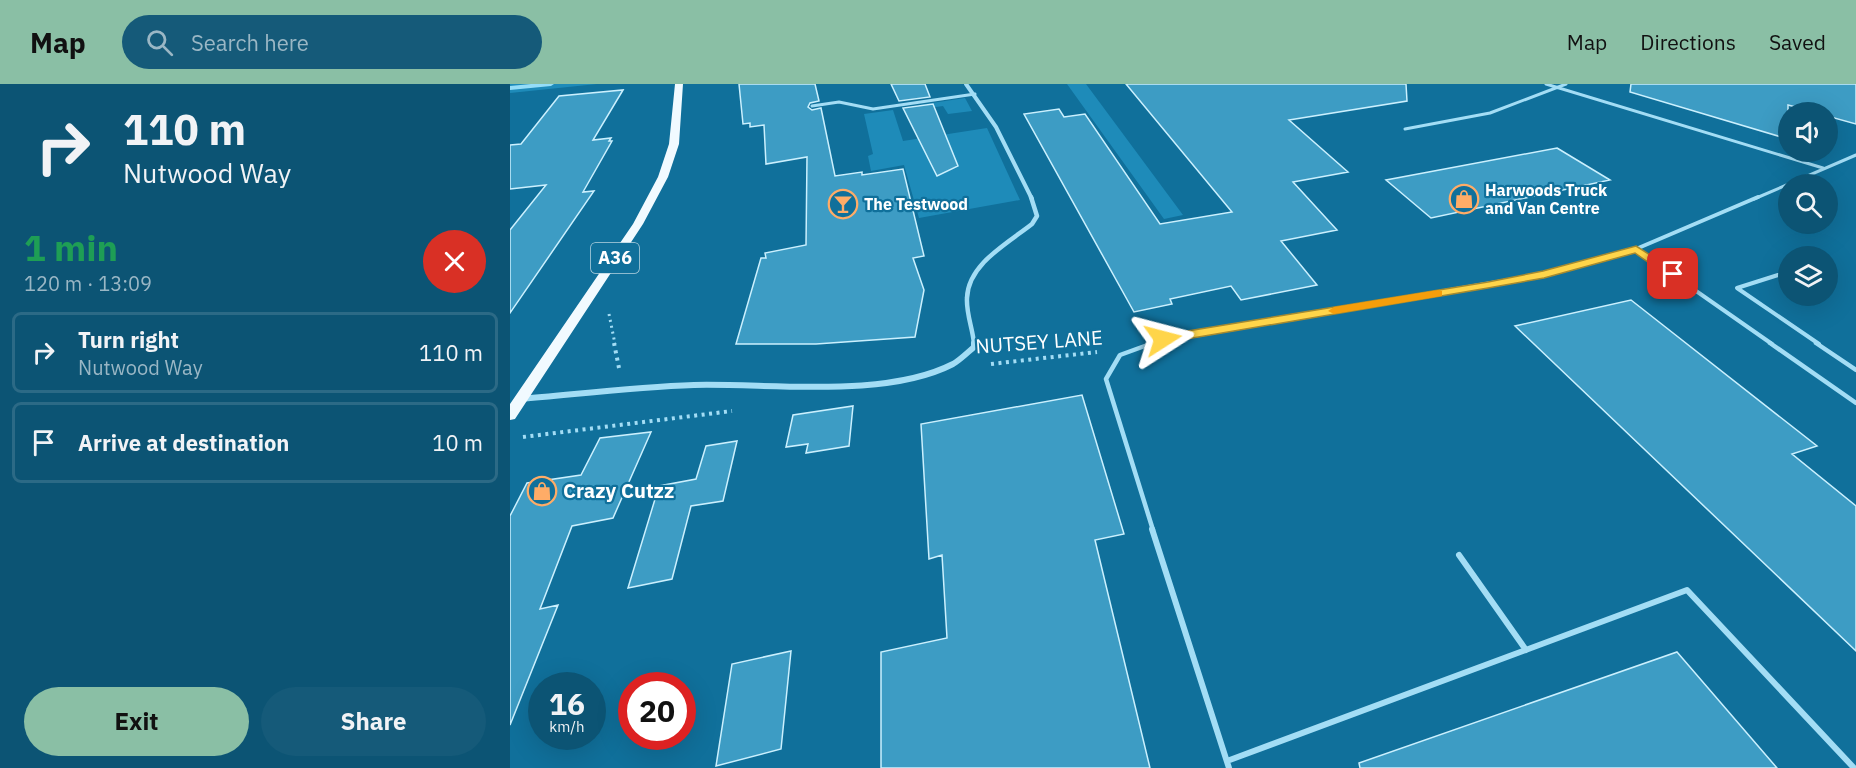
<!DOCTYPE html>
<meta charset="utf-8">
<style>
body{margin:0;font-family:"IBM Plex Sans",sans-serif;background:#155a79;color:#f1f3f6;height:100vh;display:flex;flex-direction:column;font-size:22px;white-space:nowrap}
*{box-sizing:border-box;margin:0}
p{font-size:20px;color:#9ab7c5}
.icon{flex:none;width:33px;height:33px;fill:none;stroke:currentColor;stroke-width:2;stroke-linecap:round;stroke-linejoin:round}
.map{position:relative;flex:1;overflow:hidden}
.panel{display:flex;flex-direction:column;background:#0c5474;width:510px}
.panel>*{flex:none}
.hud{background:#0c5474;color:#f1f3f6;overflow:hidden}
.controls{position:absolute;left:1268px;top:18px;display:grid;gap:12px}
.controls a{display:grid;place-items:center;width:60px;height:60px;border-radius:50%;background:#0c5474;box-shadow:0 6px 24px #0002;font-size:30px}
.speed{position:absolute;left:18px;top:588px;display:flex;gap:12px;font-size:30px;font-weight:700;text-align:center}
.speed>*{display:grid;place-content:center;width:78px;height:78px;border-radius:50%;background:#0c5474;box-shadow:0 6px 24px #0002;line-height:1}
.speed small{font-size:15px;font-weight:400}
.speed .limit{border:9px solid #d22;background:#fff;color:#111}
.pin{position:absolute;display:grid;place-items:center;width:51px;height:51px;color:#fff;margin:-26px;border-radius:12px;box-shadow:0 3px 9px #0006}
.me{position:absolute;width:66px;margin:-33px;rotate:81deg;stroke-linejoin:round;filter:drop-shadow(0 0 4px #0008)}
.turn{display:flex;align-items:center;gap:21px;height:126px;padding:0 24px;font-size:27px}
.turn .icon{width:78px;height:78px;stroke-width:2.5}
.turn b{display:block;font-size:42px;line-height:51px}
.round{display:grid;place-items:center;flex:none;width:63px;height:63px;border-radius:32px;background:#155a79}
.head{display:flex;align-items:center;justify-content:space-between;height:102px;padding:0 24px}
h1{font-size:36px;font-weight:700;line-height:45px;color:#1e9e55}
.cta{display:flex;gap:12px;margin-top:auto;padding:12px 24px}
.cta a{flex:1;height:69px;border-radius:36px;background:#8abfa5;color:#111;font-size:24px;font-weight:700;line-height:69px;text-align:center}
.cta a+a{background:#155a79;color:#f1f3f6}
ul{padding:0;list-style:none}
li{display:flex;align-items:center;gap:18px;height:81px;margin:0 12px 9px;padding:0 12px;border:3px solid #2c6a86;border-radius:9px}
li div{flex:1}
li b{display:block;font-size:22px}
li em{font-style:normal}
header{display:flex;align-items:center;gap:36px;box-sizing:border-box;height:84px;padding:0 30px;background:#8abfa5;color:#111}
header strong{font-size:28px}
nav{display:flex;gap:33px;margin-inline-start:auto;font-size:21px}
.search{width:420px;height:54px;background:#155a79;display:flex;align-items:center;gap:15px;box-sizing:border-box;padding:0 21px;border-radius:33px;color:#9ab7c5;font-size:22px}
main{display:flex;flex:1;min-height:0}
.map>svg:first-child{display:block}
</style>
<header>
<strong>Map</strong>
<div class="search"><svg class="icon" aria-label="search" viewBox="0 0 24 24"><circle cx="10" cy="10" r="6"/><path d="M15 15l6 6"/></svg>Search here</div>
<nav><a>Map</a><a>Directions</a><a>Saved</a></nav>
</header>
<main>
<section class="panel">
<div class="hud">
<div class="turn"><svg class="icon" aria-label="right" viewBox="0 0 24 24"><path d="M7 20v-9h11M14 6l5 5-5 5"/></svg><div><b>110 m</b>Nutwood Way</div></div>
</div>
<div class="head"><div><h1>1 min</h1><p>120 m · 13:09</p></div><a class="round" style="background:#d93025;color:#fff"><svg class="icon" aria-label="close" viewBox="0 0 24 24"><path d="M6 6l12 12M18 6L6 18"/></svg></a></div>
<ul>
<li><svg class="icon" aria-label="right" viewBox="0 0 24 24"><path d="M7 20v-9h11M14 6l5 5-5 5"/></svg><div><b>Turn right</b><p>Nutwood Way</p></div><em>110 m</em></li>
<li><svg class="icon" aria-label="arrive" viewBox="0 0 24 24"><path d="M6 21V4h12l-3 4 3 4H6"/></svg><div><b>Arrive at destination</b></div><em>10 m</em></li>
</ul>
<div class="cta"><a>Exit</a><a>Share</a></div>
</section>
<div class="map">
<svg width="1346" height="684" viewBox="0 0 1346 684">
<rect width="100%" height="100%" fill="#10709b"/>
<path fill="#1e8bb9" d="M0,0H87L0,9Z
M557,0H576L673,131L654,135Z
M455,14L462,27L438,30L433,22L411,25L409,21Z
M383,26L393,57L477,44L510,116L409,134L394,81L361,87L358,72L363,70L354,30Z"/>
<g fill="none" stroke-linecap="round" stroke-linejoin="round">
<path fill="#94ddf8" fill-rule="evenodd" d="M21,0H44L41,2L0,6V2Z"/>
</g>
<path fill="#3d9cc4" stroke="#cbf0fe" stroke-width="1.5" d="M229,0H305L309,17L300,19L298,23L302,26L311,24L325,92L352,88V91L393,85L414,172L403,174L414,206L405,253L306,260H226L251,174H256L255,169L296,161L297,73L256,80L254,41L240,43V39L233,40Z
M381,0H415L420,13L389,17Z
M616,0H896L897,17L779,36L838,88L783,98L827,146L771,157L807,201L731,216L721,202L660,215L662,220L624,228L514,30L549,25L554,33L575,30L650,140L722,128Z
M1121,0H1346V40L1317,32V28H1305L1278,21V55L1120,8Z
M113,6L83,56L101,54L99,57H102L73,108L84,107L0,229V146L36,101L0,105V61L11,60L49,12Z
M423,20L448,82L427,92L393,24Z
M1047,64L1100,96L921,134L876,96Z
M1121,216L1307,362L1282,370L1346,422V567L1005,242Z
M572,311L614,450L585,456L640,684H371V568L437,554L432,471L419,475L411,340Z
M343,322L339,362L296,369L298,360L276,363L283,331Z
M141,348L103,434L62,442L30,525L48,521L0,641V432L17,399L71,391L90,354Z
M227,357L213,417L181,422L162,495L118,504L149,402L186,395L196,362Z
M281,567L271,665L206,682L222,580Z
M1167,568L1267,684H850L849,679Z"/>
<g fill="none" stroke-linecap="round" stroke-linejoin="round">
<path stroke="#a3ddf5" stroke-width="3" stroke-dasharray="2 4" stroke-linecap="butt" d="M99,230L105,260"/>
<path stroke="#a3ddf5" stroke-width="4" stroke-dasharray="3 4.5" stroke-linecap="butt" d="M104,259L109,284
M481,280L587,268
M13,353L222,327"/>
<path stroke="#a3ddf5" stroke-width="3" d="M1036,0L1313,84
M302,22L329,18L363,25L465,10
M895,45L980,29L1056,0
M1244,115L1346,71"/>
<path stroke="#a3ddf5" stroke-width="4" d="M1126,165L1262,260
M1268,191L1227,204L1309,260
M639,260L653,255L1034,190L1126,165L1248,113"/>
<path stroke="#a3ddf5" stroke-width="4.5" d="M1260,259L1346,319
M1306,259L1346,286
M643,446L596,295L610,271L643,259"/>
<path stroke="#a3ddf5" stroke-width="6" d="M642,445L719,684
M949,471L1016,566
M717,677L1177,506L1344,684"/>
<path stroke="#a3ddf5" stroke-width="4" d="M456,0L486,43L522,115"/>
<path stroke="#a3ddf5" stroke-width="4.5" d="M464,260C463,245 456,230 457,214C458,180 498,159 522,140L527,132L521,113"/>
<path stroke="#a3ddf5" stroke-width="6" d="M11,315C69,310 126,303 184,301C260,299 375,315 443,280C450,276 457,269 464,263V259"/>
<path fill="#f1faff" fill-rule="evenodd" d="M165,0H173L169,60L158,93L133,140L5,335L0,336V320L123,140L148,93L159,60Z"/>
</g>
<path fill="#ffd54a" stroke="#a68a30" stroke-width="1.5" d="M1126,162L1167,188V193H1159L1125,169L1034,194L978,204L653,259L647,255L653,251L978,198L1033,187Z"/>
<path fill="#f59e0b" d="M928,206L932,207V212L824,230L818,227L824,223Z"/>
<defs>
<g id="shop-ring" transform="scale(1.5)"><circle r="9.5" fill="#10709b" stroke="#ffac67" stroke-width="1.5"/><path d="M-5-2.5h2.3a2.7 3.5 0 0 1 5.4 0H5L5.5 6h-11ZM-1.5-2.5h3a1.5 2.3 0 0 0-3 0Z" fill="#ffac67"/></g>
<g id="bar-ring" transform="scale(1.5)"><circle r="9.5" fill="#10709b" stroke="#ffac67" stroke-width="1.5"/><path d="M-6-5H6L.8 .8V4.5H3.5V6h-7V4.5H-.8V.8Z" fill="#ffac67"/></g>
</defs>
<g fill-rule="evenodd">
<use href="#shop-ring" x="954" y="115"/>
<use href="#bar-ring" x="333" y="120"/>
<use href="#shop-ring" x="32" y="407"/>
</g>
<g text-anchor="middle" stroke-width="4.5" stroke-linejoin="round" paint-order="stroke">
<g font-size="16" font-weight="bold" fill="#fff" stroke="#10709b" text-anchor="start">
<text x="975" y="112">Harwoods Truck<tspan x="975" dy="18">and Van Centre</tspan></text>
<text x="354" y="126">The Testwood</text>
</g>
<rect fill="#10709b" stroke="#b7d4e1" stroke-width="1.5" x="81" y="159" width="48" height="30" rx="4.5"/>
<g font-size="18" font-weight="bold" fill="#fff">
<text x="105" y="180">A36</text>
</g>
<g font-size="20" fill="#fff" stroke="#10709b">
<text transform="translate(529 258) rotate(-4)" y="7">NUTSEY LANE</text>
</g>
<g font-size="20" font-weight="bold" fill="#fff" stroke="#10709b" text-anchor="start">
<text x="53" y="414">Crazy Cutzz</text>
</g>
</g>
</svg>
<div class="controls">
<a><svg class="icon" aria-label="sound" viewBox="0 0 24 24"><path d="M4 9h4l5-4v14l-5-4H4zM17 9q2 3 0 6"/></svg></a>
<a><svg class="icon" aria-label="search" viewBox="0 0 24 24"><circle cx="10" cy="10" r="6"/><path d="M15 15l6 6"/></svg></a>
<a><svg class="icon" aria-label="layers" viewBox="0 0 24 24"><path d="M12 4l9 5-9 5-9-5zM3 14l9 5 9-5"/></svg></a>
</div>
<div class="speed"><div>16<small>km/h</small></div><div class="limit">20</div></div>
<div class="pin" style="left:1163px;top:190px;background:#d93025"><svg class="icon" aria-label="arrive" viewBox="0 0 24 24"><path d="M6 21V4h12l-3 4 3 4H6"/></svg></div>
<svg class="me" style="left:653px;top:255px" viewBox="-20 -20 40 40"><path d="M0-17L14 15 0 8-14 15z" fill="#ffd54a" stroke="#fff" stroke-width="4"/></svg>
</div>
</main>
